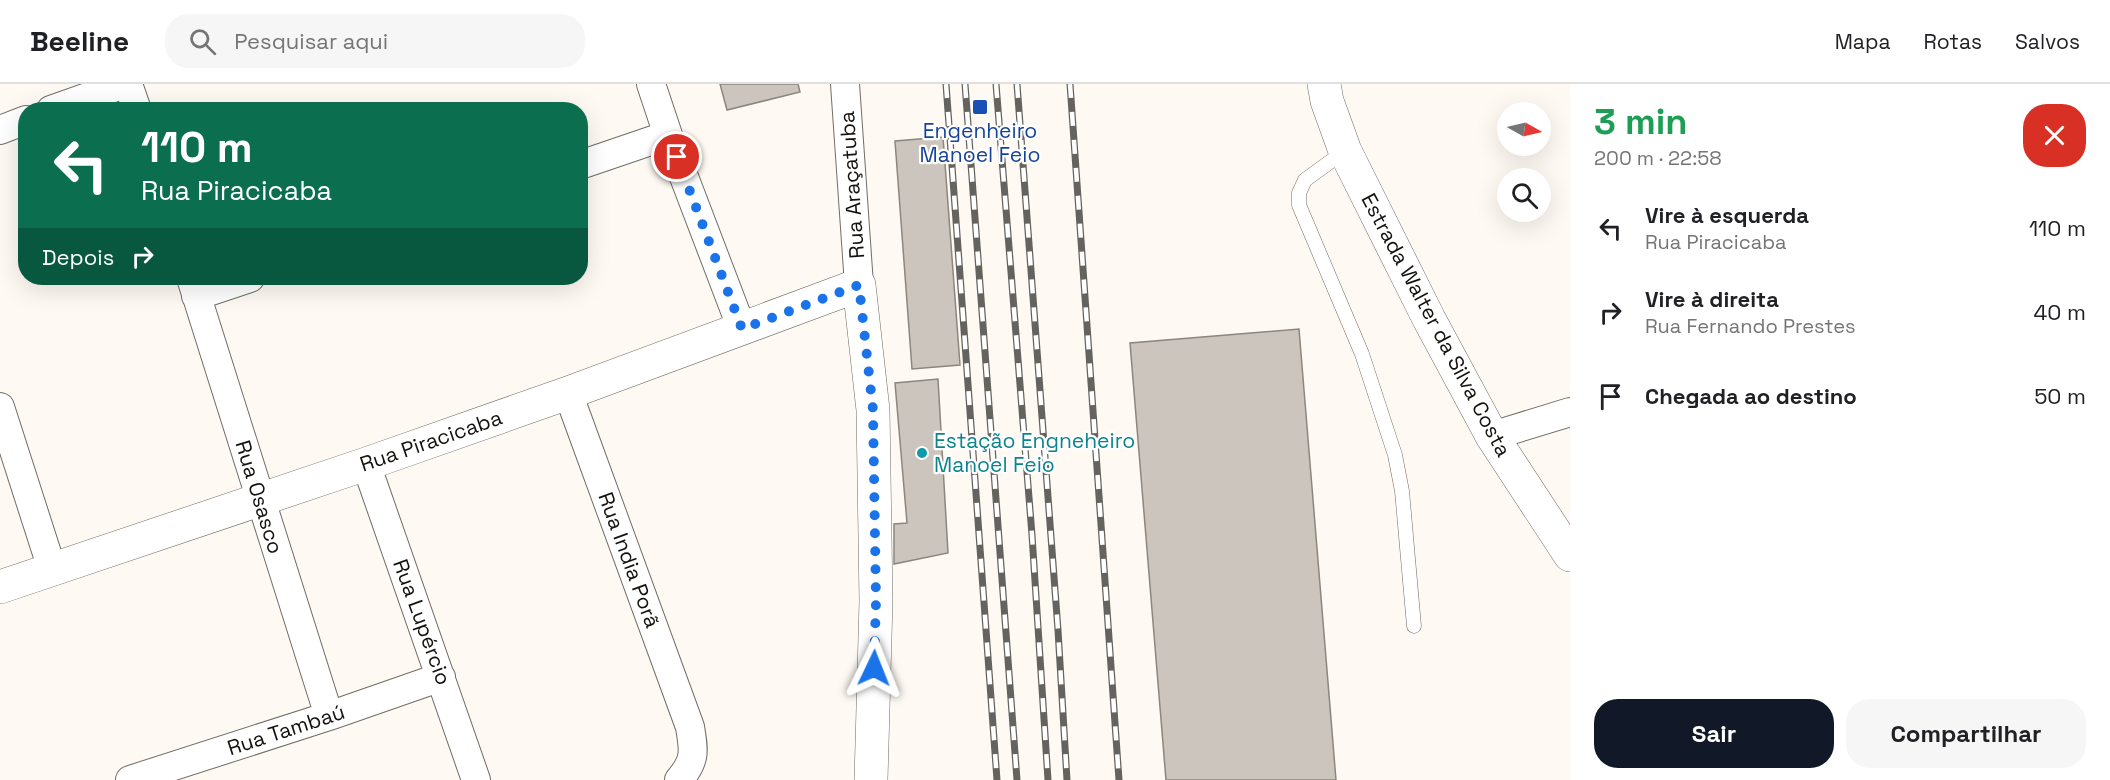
<!DOCTYPE html>
<html lang="pt">
<meta charset="utf-8">
<style>
body{margin:0;font-family:"Space Grotesk",sans-serif;background:#f6f6f6;color:#202124;height:100vh;display:flex;flex-direction:column;font-size:22px;white-space:nowrap}
*{box-sizing:border-box;margin:0}
p{font-size:20px;color:#757577}
.icon{flex:none;width:33px;height:33px;fill:none;stroke:currentColor;stroke-width:2;stroke-linecap:round;stroke-linejoin:round}
.map{position:relative;flex:1;overflow:hidden}
.sheet{display:flex;flex-direction:column;background:#fff;width:540px}
.sheet>*{flex:none}
.guide{position:absolute;left:18px;top:18px;width:570px;height:183px;border-radius:24px;box-shadow:0 6px 24px #0002;background:#0b6e4f;color:#fff;overflow:hidden}
.needle{width:39px;rotate:98deg}
.buttons{position:absolute;left:1497px;top:18px;display:grid;gap:12px}
.buttons a{display:grid;place-items:center;width:54px;height:54px;border-radius:50%;background:#fff;box-shadow:0 6px 24px #0002;font-size:30px}
.pin{position:absolute;display:grid;place-items:center;width:51px;height:51px;color:#fff;margin:-26px;border:3px solid #fff;border-radius:50%;box-shadow:0 2px 6px #0007}
.me{position:absolute;width:66px;margin:-33px;rotate:2deg;stroke-linejoin:round;filter:drop-shadow(0 0 4px #0008)}
.turn{display:flex;align-items:center;gap:21px;height:126px;padding:0 24px;font-size:27px}
.turn .icon{width:78px;height:78px;stroke-width:2.5}
.turn b{display:block;font-size:42px;line-height:51px}
.then{display:flex;align-items:center;height:57px;padding:0 24px;background:#0003;gap:12px;font-size:22px}
.round{display:grid;place-items:center;flex:none;width:63px;height:63px;border-radius:24px;background:#f6f6f6}
.head{display:flex;align-items:center;justify-content:space-between;height:102px;padding:0 24px}
h1{font-size:36px;font-weight:700;line-height:45px;color:#1e9e55}
.primary-button{display:flex;gap:12px;margin-top:auto;padding:12px 24px}
.primary-button a{flex:1;height:69px;border-radius:24px;background:#111827;color:#fff;font-size:24px;font-weight:700;line-height:69px;text-align:center}
.primary-button a+a{background:#f6f6f6;color:#202124}
ul{padding:0;list-style:none}
li{display:flex;align-items:center;gap:18px;height:84px;padding:0 24px}
li div{flex:1}
li b{display:block;font-size:22px}
li em{font-style:normal}
header{display:flex;align-items:center;gap:36px;box-sizing:border-box;height:84px;padding:0 30px;background:#fff;border-bottom:2px solid #e0e0e0}
header strong{font-size:28px}
nav{display:flex;gap:33px;margin-inline-start:auto;font-size:21px}
.search{width:420px;height:54px;background:#f6f6f6;display:flex;align-items:center;gap:15px;box-sizing:border-box;padding:0 21px;border-radius:24px;color:#757577;font-size:22px}
main{display:flex;flex:1;min-height:0}
.map>svg:first-child{display:block}
</style>
<header>
<strong>Beeline</strong>
<div class="search"><svg class="icon" aria-label="search" viewBox="0 0 24 24"><circle cx="10" cy="10" r="6"/><path d="M15 15l6 6"/></svg>Pesquisar aqui</div>
<nav><a>Mapa</a><a>Rotas</a><a>Salvos</a></nav>
</header>
<main>
<div class="map">
<svg width="1570" height="696" viewBox="0 0 1570 696">
<rect width="100%" height="100%" fill="#fef9f3"/>
<path fill="#cbc5bd" stroke="#8c867f" stroke-width="1.5" d="M720,0H798L800,8L727,26Z
M943,53L960,281L912,285L895,57Z
M1299,245L1336,696H1166L1130,259Z
M938,295L948,469L894,480V440L907,439L895,299Z"/>
<g fill="none" stroke-linecap="round" stroke-linejoin="round">
<g stroke="#726c66" stroke-width="15">
<path id="service" d="M1345,67L1305,96L1299,109V121L1362,270L1395,371L1402,407L1414,542"/>
</g>
<g stroke="#726c66" stroke-width="30">
<path id="minor" d="M128,0L137,26
M651,0L668,51L742,245
M845,0L859,201
M51,26L124,0
M0,46L26,36
M580,81L668,51
M191,194L329,632
M196,212L250,194
M568,309L690,643C694,667 696,676 679,696
M0,323L52,485
M1492,352L1570,328
M366,380L476,696
M130,696L329,632L441,593"/>
</g>
<g stroke="#726c66" stroke-width="34">
<path id="tertiary" d="M1324,0L1327,17L1345,67L1429,235L1492,352L1570,471
M0,503L366,380L568,309L859,201L873,326L876,517L871,696"/>
</g>
<use href="#service" stroke="#fff" stroke-width="14"/>
<use href="#minor" stroke="#fff" stroke-width="28"/>
<use href="#tertiary" stroke="#fff" stroke-width="33"/>
<g stroke="#66635f" stroke-width="7">
<path id="rail" d="M946,0L997,696
M965,0L1017,696
M996,0L1032,451L1048,696
M1017,0L1058,546L1067,696
M1070,0L1119,696"/>
</g>
<use href="#rail" stroke="#fff" stroke-width="4.5" stroke-dasharray="14" stroke-linecap="butt"/>
</g>
<g fill="none" stroke-linecap="round" stroke-linejoin="round">
<path stroke="#1a73e8" stroke-width="10" stroke-dasharray="0 18" d="M677,73L742,245L859,201L873,326L876,517L874,584"/>
</g>
<rect fill="#1a4fb4" stroke="#fff" stroke-width="2" x="972" y="15" width="16" height="16" rx="3"/>
<circle fill="#0f9aa8" stroke="#fff" stroke-width="2" cx="922" cy="369" r="6"/>
<g text-anchor="middle" stroke-width="4.5" stroke-linejoin="round" paint-order="stroke">
<g font-size="21" fill="#164399" stroke="#fff">
<text x="980" y="54">Engenheiro<tspan x="980" dy="24">Manoel Feio</tspan></text>
</g>
<g font-size="21" fill="#14120f" stroke="#fff">
<text transform="translate(852 101) rotate(-94)" y="7">Rua Araçatuba</text>
<text transform="translate(1436 241) rotate(62)" y="7">Estrada Walter da Silva Costa</text>
<text transform="translate(431 357) rotate(-19)" y="7">Rua Piracicaba</text>
<text transform="translate(259 413) rotate(73)" y="7">Rua Osasco</text>
<text transform="translate(629 476) rotate(70)" y="7">Rua India Porã</text>
<text transform="translate(422 538) rotate(70)" y="7">Rua Lupércio</text>
<text transform="translate(286 646) rotate(-18)" y="7">Rua Tambaú</text>
</g>
<g font-size="21" fill="#0d838f" stroke="#fff" text-anchor="start">
<text x="934" y="364">Estação Engneheiro<tspan x="934" dy="24">Manoel Feio</tspan></text>
</g>
</g>
</svg>
<div class="buttons">
<a><svg class="needle" viewBox="-14 -14 28 28"><path d="M0-13l5 13h-10z" fill="#e53935"/><path d="M0 13l5-13h-10z" fill="#757577"/></svg></a>
<a><svg class="icon" aria-label="search" viewBox="0 0 24 24"><circle cx="10" cy="10" r="6"/><path d="M15 15l6 6"/></svg></a>
</div>
<div class="pin" style="left:677px;top:73px;background:#d93025"><svg class="icon" aria-label="arrive" viewBox="0 0 24 24"><path d="M6 21V4h12l-3 4 3 4H6"/></svg></div>
<svg class="me" style="left:874px;top:584px" viewBox="-20 -20 40 40"><path d="M0-17L14 15 0 8-14 15z" fill="#1a73e8" stroke="#fff" stroke-width="4"/></svg>
<div class="guide">
<div class="turn"><svg class="icon" aria-label="left" viewBox="0 0 24 24"><path d="M17 20v-9H6M10 6l-5 5 5 5"/></svg><div><b>110 m</b>Rua Piracicaba</div></div>
<div class="then">Depois<svg class="icon" aria-label="right" viewBox="0 0 24 24"><path d="M7 20v-9h11M14 6l5 5-5 5"/></svg></div>
</div>
</div>
<section class="sheet">
<div class="head"><div><h1>3 min</h1><p>200 m · 22:58</p></div><a class="round" style="background:#d93025;color:#fff"><svg class="icon" aria-label="close" viewBox="0 0 24 24"><path d="M6 6l12 12M18 6L6 18"/></svg></a></div>
<ul>
<li><svg class="icon" aria-label="left" viewBox="0 0 24 24"><path d="M17 20v-9H6M10 6l-5 5 5 5"/></svg><div><b>Vire à esquerda</b><p>Rua Piracicaba</p></div><em>110 m</em></li>
<li><svg class="icon" aria-label="right" viewBox="0 0 24 24"><path d="M7 20v-9h11M14 6l5 5-5 5"/></svg><div><b>Vire à direita</b><p>Rua Fernando Prestes</p></div><em>40 m</em></li>
<li><svg class="icon" aria-label="arrive" viewBox="0 0 24 24"><path d="M6 21V4h12l-3 4 3 4H6"/></svg><div><b>Chegada ao destino</b></div><em>50 m</em></li>
</ul>
<div class="primary-button"><a>Sair</a><a>Compartilhar</a></div>
</section>
</main>
